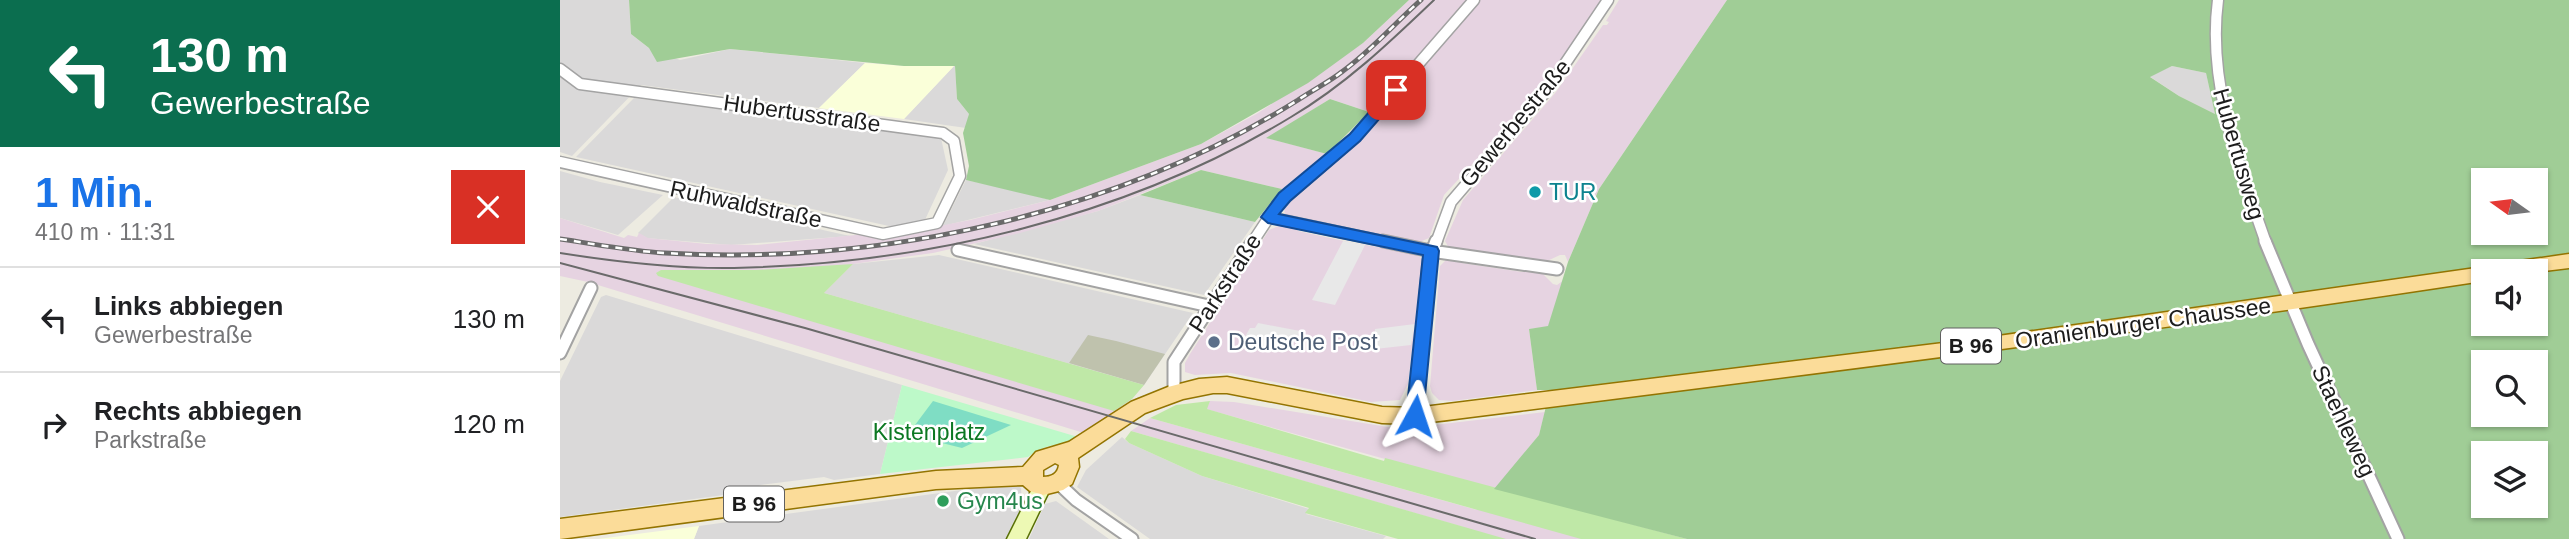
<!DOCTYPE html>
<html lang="de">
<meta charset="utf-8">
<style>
body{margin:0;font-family:Helvetica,sans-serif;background:#f2f2f2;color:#202124;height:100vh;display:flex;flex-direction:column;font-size:26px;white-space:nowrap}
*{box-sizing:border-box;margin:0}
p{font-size:23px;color:#757577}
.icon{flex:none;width:38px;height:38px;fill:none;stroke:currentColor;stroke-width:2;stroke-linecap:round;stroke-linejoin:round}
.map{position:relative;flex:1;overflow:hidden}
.sheet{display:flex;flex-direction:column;background:#fff;width:560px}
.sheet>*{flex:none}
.guide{background:#0b6e4f;color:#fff;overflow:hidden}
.needle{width:46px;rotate:284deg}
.fabs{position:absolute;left:1911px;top:168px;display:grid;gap:14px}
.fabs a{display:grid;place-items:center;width:77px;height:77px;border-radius:0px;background:#fff;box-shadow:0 2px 5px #0004;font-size:35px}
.pin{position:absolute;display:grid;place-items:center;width:60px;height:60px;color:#fff;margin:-30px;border-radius:14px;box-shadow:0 4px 10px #0006}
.me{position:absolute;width:77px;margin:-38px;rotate:5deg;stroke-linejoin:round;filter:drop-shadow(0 0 5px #0008)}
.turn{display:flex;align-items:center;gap:24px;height:147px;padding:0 35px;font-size:32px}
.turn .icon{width:91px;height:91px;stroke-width:2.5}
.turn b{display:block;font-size:49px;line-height:60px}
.round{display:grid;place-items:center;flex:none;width:74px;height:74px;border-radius:0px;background:#f2f2f2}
.overview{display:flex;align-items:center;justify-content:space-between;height:119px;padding:0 35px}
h1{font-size:42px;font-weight:800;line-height:52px;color:#1a73e8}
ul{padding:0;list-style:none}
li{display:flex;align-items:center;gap:21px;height:105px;padding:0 35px;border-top:2px solid #e0e0e0}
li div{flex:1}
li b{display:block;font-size:26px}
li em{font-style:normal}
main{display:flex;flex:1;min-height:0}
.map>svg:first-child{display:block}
</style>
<main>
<section class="sheet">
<div class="guide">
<div class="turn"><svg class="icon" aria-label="left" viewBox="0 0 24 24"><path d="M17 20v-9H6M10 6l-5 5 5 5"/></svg><div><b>130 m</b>Gewerbestraße</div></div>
</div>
<div class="overview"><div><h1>1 Min.</h1><p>410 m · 11:31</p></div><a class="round" style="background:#d93025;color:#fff"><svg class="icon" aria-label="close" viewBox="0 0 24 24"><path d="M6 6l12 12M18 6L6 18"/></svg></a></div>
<ul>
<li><svg class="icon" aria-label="left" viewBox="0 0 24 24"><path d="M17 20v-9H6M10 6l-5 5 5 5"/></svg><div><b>Links abbiegen</b><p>Gewerbestraße</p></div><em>130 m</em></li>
<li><svg class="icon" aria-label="right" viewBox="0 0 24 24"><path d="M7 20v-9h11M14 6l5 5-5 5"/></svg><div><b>Rechts abbiegen</b><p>Parkstraße</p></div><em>120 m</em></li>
</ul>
</section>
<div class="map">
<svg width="2009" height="539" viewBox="0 0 2009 539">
<rect width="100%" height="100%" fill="#edebe1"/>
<path fill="#dad9d9" d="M0,0H69L71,34L89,48L120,60L170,49L305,63L259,108L81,85L12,156L0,152Z
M395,65L397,99L409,114L406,128L344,119Z
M1612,66L1646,73L1655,114L1619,96L1589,76Z
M74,98L381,138L388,170L364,222L338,228L16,157Z
M0,171L40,182L103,195L58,235L0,218Z
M406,180L453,190L490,200L383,226Z
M580,195L695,222L644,295L414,244L538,211Z
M114,197L290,236L171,245L86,238L78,233Z
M379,255L633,313L584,385L264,293L293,264Z
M46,295L342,385L320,474L274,480L264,477L201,485L186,492L0,517V381L41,297Z
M562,437L569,443L642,476L749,509L746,514L826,536L823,539H590L517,487L526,470Z
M453,483L461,488L462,502H465L446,539H134L139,526Z
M496,501L549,539H469L485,504Z"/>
<path fill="#e6d3e1" d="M849,0H907L809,112L770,99L707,138L767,154L722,189L641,170L538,211L460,233L373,253L293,264L264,293L584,385L572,399L524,433L28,282L0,276V218L64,238L68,235L77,237L79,233L88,238L147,244L197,245L305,234H338L410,220L490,200L641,144L698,113L803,43Z
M920,0H1042L983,88L884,195L869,238L857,243L725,216L724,207L727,202L806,132Z
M1059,0H1167L1039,189L1008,262L1005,255H1000L985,262L889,248L885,241L903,200L996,92L1043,25H1047L1049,22L1046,21Z
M721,225L736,228L738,231L793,243L856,253L863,260L848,384L840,400L811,402L671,373L635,375L625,372V363L630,354L709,230Z
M888,258L899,260L902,263L962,272L966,270L981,272L993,284L997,285L1004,280L988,327L969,329L977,390L892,401L879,400L872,393L870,386L880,266Z
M650,401L674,402L840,429L985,412L979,435L938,486L1126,539H893L903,527L571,431L590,418L917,510L825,459L646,409Z"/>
<path fill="#faffd9" d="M305,63L344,66H394L344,119L259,108Z
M139,526L134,539H38Z"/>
<path fill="#bfc2ad" d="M528,335L556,341L605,354L584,385L509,363Z"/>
<path fill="#bfe8a7" d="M293,264L264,293L584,385L572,399L554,411L98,276L96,273L101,270H196Z
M650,401L647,409L824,461L825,458L1127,539H1021L590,418L616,405Z
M571,431L946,539H838L745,513L749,508L642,476L569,443L565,439Z"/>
<path fill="#a0cd96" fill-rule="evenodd" d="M69,0H849L803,43L748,83L641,144L490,200L406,180L409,166L403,133L409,114L397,99L395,66H344L170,49L97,62L89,48L71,34Z
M1167,0H2009V539H1127L934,489L979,435L990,390H977L969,329L988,326L1008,262L1039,189ZM1612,66L1646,73L1655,114L1619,96L1590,77ZM1923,180H1976V233H1923ZM1923,271H1976V324H1923ZM1923,362H1976V415H1923ZM1923,453H1976V506H1923Z
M770,99L809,112L767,154L706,138Z
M641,170L722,189L695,222L580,195Z"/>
<path fill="#bdf9c9" d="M342,385L518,437C500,448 488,441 468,457L320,474Z"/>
<path fill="#7fddc4" d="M373,401L451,425L402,448L358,437L355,425Z"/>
<path fill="#e8e8e8" d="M783,241L805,245L775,305L752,300Z
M698,323L740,331L734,342L723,340L718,349L682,342L690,328H695Z
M855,324L851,345L815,349V329Z"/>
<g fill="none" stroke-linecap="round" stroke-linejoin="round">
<g stroke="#a3a3a3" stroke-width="13">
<path id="street-far1" d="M1658,0C1647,83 1679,165 1706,243
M0,69L20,84L383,133L394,141L400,176L377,223L323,234L0,162
M708,217L832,243
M692,243L717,205L795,137L914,0
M876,243L891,202L988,89L1048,0"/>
</g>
<g stroke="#a3a3a3" stroke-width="15">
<path id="street" d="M823,241L871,251L997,269
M1705,241L1748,344L1838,539
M398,250L649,306
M0,353L31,288
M614,394V362L693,241
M855,416L869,260L876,241
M498,483L516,500L572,539"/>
</g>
<g stroke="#587005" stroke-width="3">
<path id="secondary" d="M482,479L488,481L491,487L466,539H447L476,481Z"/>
</g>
<g stroke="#937401" stroke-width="3">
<path id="primary" d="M2009,254V268L1976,272L1930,271L1933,266L1939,264Z
M1923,267L1930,271H1923V281C1568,335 1211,379 855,424L822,423L667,393H653L623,399L585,413L518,458L519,467L512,484L503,490L483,495L470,491L463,485L376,489L0,539V519L376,471L463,467L476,452L509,442L571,402L608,387L639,379L667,377L822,407L855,408L1424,338ZM495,463L499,465C498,474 491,477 483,477V470Z"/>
</g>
<use href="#street-far1" stroke="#fff" stroke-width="10"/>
<use href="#street" stroke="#fff" stroke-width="11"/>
<use href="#secondary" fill="#edf9b4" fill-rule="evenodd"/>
<use href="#primary" fill="#fbdc99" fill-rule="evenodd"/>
<path stroke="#6a6a6a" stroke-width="2" d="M0,253C57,262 116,269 174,268C365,264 567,217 731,117C785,85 829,43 874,0
M0,263L245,328L975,539"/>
<g stroke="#6a6a6a" stroke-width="5">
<path id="rail" d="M0,239C35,244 70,251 105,253C319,266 556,214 738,100C753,90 769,82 783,71C811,51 835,23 861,0"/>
</g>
<use href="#rail" stroke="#fff" stroke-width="2.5" stroke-dasharray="7" stroke-linecap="butt"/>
</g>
<path fill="#1a73e8" stroke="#114b97" stroke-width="2" d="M836,86L841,87V94L800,141L730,201L719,214L877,247L879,251L863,416L861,421L855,423L848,421L846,416L863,255L708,223L701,217L719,193L790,134L831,87Z"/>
<circle fill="#0f9aa8" stroke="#fff" stroke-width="2.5" cx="975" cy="192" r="7"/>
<circle fill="#5c6f8a" stroke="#fff" stroke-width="2.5" cx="654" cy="342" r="7"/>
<circle fill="#2e9e5b" stroke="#fff" stroke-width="2.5" cx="383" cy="501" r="7"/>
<g text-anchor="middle" stroke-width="5" stroke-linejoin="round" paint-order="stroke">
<g fill="#fff" stroke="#606060" stroke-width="2">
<rect x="1381" y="328.5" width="60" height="35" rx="5"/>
<rect x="164" y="486.5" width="60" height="35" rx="5"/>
</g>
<g font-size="21" font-weight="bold" fill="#1c1c1c">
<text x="1411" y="353">B 96</text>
<text x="194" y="511">B 96</text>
</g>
<g font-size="23" fill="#1c1c1c" stroke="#fff">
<text transform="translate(242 113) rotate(8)" y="8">Hubertusstraße</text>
<text transform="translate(955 123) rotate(-50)" y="8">Gewerbestraße</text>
<text transform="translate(1679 154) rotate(74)" y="8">Hubertusweg</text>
<text transform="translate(186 204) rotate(12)" y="8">Ruhwaldstraße</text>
<text transform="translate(665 283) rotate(-57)" y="8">Parkstraße</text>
<text transform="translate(1583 323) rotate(-8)" y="8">Oranienburger Chaussee</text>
<text transform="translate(1784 421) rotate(65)" y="8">Staehleweg</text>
</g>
<g font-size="23" fill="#0d838f" stroke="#fff" text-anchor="start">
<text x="989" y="200">TUR</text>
</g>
<g font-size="23" fill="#4e5e75" stroke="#fff" text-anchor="start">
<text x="668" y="350">Deutsche Post</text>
</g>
<g font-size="23" fill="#0c7822" stroke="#fff">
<text x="369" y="440">Kistenplatz</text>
</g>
<g font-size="23" fill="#27864d" stroke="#fff" text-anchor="start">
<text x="397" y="509">Gym4us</text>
</g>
</g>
</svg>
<div class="fabs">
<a><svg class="needle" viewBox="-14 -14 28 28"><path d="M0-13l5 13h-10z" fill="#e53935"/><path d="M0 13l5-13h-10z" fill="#757577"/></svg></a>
<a><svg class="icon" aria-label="sound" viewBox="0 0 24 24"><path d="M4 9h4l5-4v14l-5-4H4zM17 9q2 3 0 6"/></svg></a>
<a><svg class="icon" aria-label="search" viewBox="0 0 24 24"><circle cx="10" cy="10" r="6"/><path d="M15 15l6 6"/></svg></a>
<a><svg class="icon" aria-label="layers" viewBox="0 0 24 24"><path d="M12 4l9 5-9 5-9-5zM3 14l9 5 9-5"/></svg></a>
</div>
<div class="pin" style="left:836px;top:90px;background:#d93025"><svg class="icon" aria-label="arrive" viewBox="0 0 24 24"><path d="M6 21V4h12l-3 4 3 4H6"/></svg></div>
<svg class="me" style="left:855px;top:416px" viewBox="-20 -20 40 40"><path d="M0-17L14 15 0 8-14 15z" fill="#1a73e8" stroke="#fff" stroke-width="4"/></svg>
</div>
</main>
